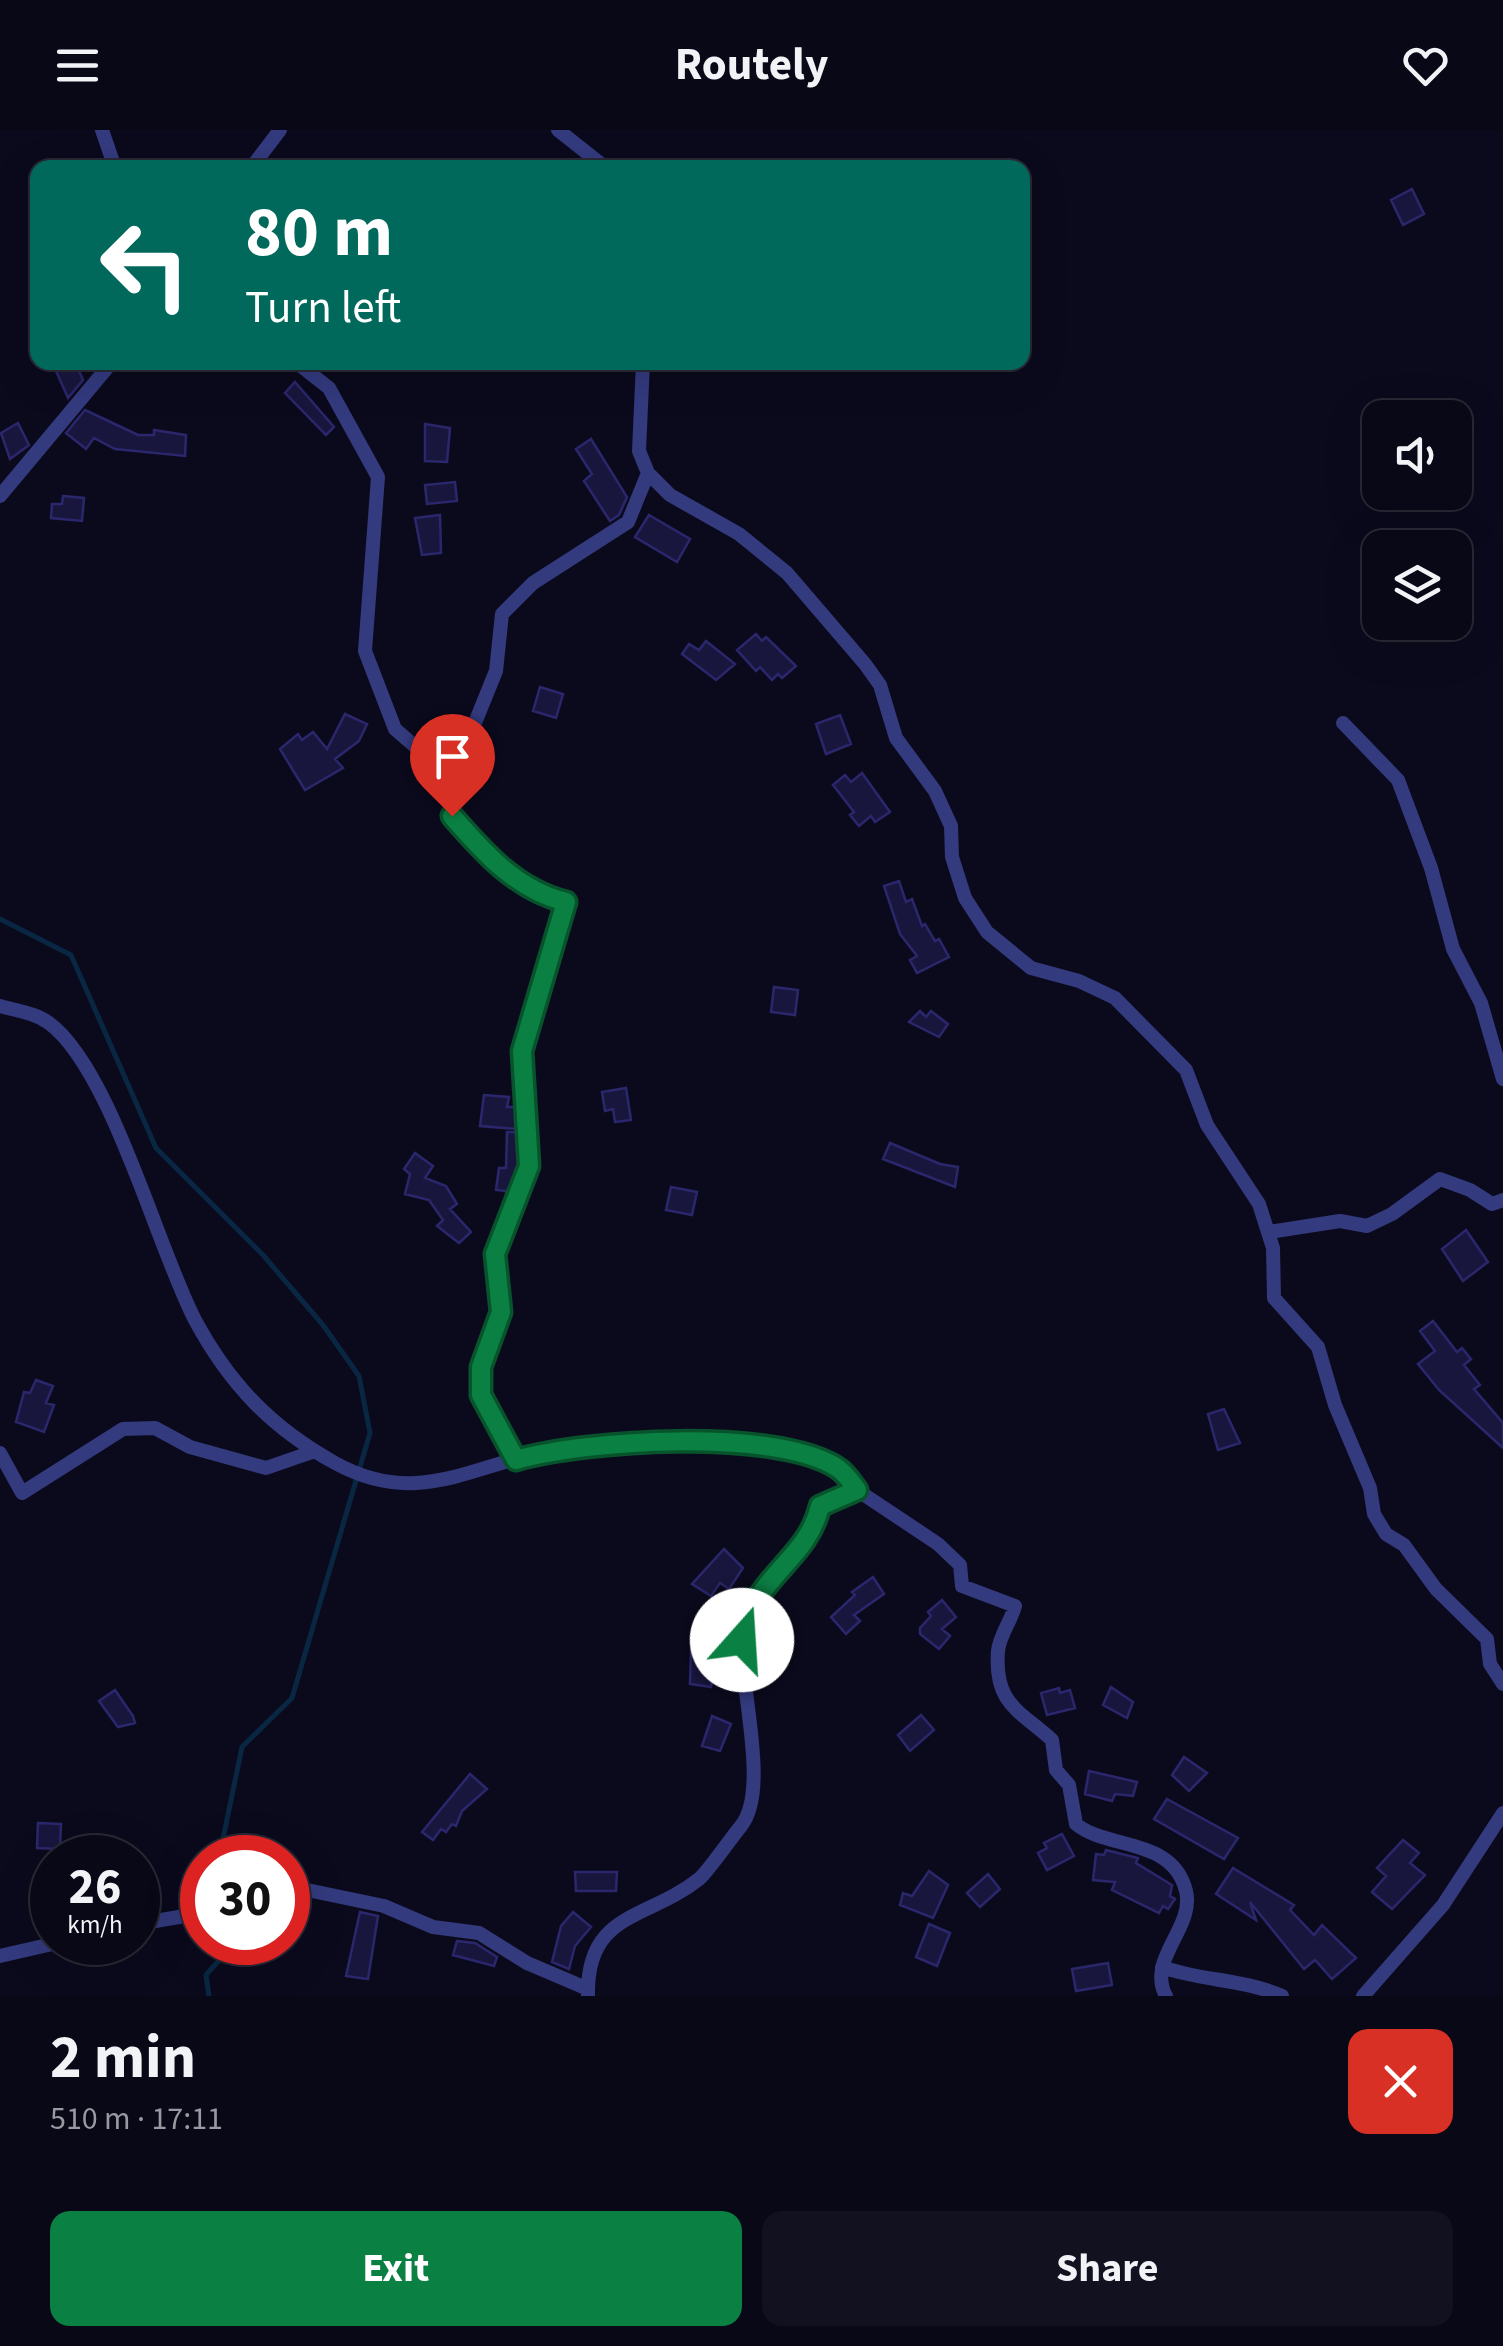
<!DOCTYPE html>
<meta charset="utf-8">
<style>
body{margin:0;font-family:"Source Sans 3",sans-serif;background:#11111f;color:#f1f3f6;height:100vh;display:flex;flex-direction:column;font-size:38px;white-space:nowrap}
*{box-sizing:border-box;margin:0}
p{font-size:32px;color:#989aa1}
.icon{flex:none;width:55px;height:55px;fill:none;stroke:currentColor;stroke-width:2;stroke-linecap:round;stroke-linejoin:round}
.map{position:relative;height:1866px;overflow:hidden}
.drawer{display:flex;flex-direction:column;background:#080816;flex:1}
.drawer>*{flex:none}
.banner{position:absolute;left:30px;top:30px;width:1000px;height:210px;border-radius:20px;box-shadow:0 10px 40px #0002,0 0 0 2px #292935;background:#00695c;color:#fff;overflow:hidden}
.controls{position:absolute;left:1362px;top:270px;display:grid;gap:20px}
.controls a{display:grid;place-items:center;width:110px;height:110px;border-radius:20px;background:#080816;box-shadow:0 10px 40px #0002,0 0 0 2px #292935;font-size:50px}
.speed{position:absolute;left:30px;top:1705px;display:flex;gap:20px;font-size:50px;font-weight:700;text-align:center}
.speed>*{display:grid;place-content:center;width:130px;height:130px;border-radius:50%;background:#080816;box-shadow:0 10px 40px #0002,0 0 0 2px #292935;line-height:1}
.speed small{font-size:25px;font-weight:400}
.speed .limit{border:15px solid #d22;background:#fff;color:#111}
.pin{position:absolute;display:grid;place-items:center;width:85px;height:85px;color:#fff;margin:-102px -42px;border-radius:50% 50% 50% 0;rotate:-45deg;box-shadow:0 0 10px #0007}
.pin .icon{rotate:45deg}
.me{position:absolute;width:110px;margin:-55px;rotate:19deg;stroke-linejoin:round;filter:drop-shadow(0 0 8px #0008)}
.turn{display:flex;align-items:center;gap:35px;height:210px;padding:0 50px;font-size:45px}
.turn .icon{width:130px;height:130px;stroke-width:2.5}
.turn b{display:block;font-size:70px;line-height:85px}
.round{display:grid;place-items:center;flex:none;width:105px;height:105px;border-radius:20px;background:#11111f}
.summary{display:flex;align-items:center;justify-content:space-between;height:170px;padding:0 50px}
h1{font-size:60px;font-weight:700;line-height:75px}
.button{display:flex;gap:20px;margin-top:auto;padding:20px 50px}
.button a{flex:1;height:115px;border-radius:20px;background:#0b8043;color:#fff;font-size:40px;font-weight:700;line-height:115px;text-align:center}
.button a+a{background:#11111f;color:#f1f3f6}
header{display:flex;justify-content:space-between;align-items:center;height:130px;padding:0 50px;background:#080816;font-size:45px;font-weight:700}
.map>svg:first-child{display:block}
</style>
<header><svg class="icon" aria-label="menu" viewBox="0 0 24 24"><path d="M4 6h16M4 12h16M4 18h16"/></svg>Routely<svg class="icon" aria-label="heart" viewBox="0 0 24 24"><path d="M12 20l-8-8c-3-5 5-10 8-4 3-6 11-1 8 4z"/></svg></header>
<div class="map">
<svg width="1503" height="1866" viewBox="0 0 1503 1866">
<rect width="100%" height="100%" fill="#0b0a1d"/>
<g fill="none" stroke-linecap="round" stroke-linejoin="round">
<path stroke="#092742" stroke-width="5" d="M0,789L71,825L156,1018L263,1125L323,1195L359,1246L370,1303L292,1568L242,1617L219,1728
M209,1866L206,1845L231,1817L229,1812"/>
</g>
<path fill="#19163e" stroke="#2b276c" stroke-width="2.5" d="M1412,59L1424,84L1403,95L1391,70Z
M52,232H75L83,250L68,268Z
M295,252L334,297L326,305L285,263Z
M85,280L138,305H154V300L186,305L185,326L115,319L94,308L86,319L66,303Z
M18,293L29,315L10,329L1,303Z
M425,294L450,298L447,332L425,331Z
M591,309L627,367L619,385L610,391L584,351L592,344L576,319Z
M455,352L457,371L427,374L425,355Z
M63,366L84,368L82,391L51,388L52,374H62Z
M440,385L441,423L422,425L415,388Z
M649,385L690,409L677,432L635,407Z
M756,504L762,511L766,507L796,536L782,548L778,544L772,550L760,537L756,541L737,520Z
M706,511L735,534L716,550L682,524L689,514L699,520Z
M540,557L563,564L556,588L533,581Z
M345,584L367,594L359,611L335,629L343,638L305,660L280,619L298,604L302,610L313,602L327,619Z
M840,585L851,614L826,624L816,594Z
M862,643L890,682L875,692L871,686L859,696L850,685L854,682L833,655L845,645L851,652Z
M899,751L906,772L912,769L922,796L925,794L935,811L939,809L949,827L917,843L910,830L917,826L900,804L884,756Z
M774,857L798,860L795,885L771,882Z
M920,881L926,887L931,881L948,894L939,907L909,892Z
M626,958L631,990L615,992L613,979L605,981L602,962Z
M484,965L509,967L507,977H515L516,999L480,996Z
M507,1002H516L518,1034L506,1067V1061L496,1060L499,1038H506Z
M890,1013L940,1034L958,1037L955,1057L883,1029Z
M415,1023L433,1036L425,1048L446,1056L457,1074L450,1079L471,1102L459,1113L437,1096L443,1090L429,1070L405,1064L410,1044L404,1039Z
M671,1057L697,1062L692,1085L666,1080Z
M1466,1100L1488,1132L1463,1151L1442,1119Z
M1433,1191L1457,1222L1462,1218L1471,1229L1464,1235L1480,1255L1474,1259L1503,1293V1318L1439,1260L1418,1234L1435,1221L1420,1201Z
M36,1250L53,1256L46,1273L54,1275L44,1302L16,1292L24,1262L30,1263Z
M1224,1279L1240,1313L1218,1320L1208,1284Z
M724,1419L743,1438L729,1459L720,1453L711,1466L692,1454Z
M873,1447L884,1464L854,1485L860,1491L846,1504L831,1487L855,1465L852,1462Z
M942,1470L956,1487L942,1499L950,1506L939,1519L920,1504V1498L931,1486L928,1482Z
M691,1521L716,1524L711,1557L690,1554Z
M1111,1557L1133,1572L1127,1588L1103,1575Z
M1059,1558L1060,1563L1070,1560L1075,1578L1047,1585L1041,1563Z
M115,1560L133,1586L135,1593L118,1597L99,1571Z
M921,1585L934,1600L910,1621L898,1605Z
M712,1586L731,1594L720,1621L702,1616Z
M1184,1627L1207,1643L1189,1661L1172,1645Z
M1089,1641L1137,1652L1133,1666L1115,1664L1112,1671L1085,1664Z
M470,1644L487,1659L462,1681L456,1696L452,1694L446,1702L441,1699L433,1710L422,1702Z
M1167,1669L1238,1708L1224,1729L1154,1689Z
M38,1693L61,1694L60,1719L37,1718Z
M1062,1704L1074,1726L1047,1740L1038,1723L1047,1718L1044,1713Z
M1403,1710L1419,1723L1410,1733L1425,1745L1392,1779L1372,1762L1386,1746L1377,1738Z
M1106,1720L1138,1728L1136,1733L1172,1755L1170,1766L1175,1769L1168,1779L1163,1776L1159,1783L1112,1760L1115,1752L1093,1750L1096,1724L1104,1725Z
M1233,1738L1294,1775L1290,1780L1314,1805L1322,1795L1356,1828L1332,1849L1315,1830L1304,1839L1250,1772L1256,1790L1216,1764Z
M929,1741L948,1755L933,1788L900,1775L903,1763L912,1766Z
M575,1742H617L616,1761H576Z
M988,1744L1000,1759L980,1777L967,1763Z
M360,1782L378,1786L368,1849L346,1846Z
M573,1782L591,1797L575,1816L569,1839L552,1832L561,1796Z
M929,1794L950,1803L937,1836L916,1827Z
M457,1811L475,1813L497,1827L494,1836L453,1825Z
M1108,1833L1112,1855L1076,1861L1072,1839Z"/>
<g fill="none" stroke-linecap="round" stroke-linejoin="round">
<path stroke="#333a7e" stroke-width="14" d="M102,0L115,38
M558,0L606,38
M251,38L280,0
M296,232L329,258L378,347L365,521L395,599L455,651
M643,232L639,321L648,343L670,365L739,404L787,443L865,534L880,555L896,608L935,661L951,696L952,727L965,768L987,802L1031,838L1079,851L1115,868L1186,940L1207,995L1259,1074L1273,1118L1274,1168L1318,1217L1335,1275L1370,1358L1374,1384L1386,1404L1404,1415L1436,1459L1487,1509L1490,1534L1503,1554
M0,366L112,232
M1343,593L1398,650L1431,738L1453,819L1481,873L1503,949
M0,876C18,881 35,883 49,893C111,939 157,1117 195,1190C230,1255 272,1298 335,1333C415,1377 467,1338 546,1321C581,1314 616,1317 651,1315C718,1313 811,1301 857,1360L820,1376C808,1430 746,1452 742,1511C740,1558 770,1660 741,1696C731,1708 707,1743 699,1749C648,1790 586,1781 588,1866
M1269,1102L1340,1091L1367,1096L1392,1084L1440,1049L1470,1060L1492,1074L1503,1070
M0,1323L22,1363L123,1299L155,1298L190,1317L266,1338L315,1321
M516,1330L481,1265V1237L501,1182L495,1124L529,1036L522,921L565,772C516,760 484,723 451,686L457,637L496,541L502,484L533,453L628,392L648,343
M857,1360L938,1414L960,1435L962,1456L1015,1476C1011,1491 999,1507 998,1521C994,1574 1019,1580 1052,1610L1056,1640L1069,1655L1076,1694C1107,1720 1173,1707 1186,1761C1195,1798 1146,1829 1166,1866
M288,1756L384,1776L433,1797L479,1803L527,1833L588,1859
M138,1794L202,1783
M0,1826L61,1812
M1162,1837C1201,1851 1244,1849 1282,1866
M1363,1866L1443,1775L1503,1683"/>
</g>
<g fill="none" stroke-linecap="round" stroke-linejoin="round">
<g stroke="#07532c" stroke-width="25">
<path id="route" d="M452,686C484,723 517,760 566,772L522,921L529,1036L495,1124L501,1182L481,1237V1265L516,1330C586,1310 773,1298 836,1337C845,1342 851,1352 857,1360L820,1376C807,1432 753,1445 742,1510"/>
</g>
<use href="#route" stroke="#0b8043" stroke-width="18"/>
</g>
</svg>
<div class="controls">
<a><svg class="icon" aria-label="sound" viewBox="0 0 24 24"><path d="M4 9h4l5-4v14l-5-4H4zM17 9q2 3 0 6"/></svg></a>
<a><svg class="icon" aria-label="layers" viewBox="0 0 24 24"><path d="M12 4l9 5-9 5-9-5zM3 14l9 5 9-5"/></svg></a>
</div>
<div class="speed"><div>26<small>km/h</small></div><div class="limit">30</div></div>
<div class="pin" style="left:452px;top:686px;background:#d93025"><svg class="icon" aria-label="arrive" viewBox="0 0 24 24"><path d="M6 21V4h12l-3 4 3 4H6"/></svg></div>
<svg class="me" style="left:742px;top:1510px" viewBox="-20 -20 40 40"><circle r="19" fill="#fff"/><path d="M0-13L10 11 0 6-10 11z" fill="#0b8043"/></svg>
<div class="banner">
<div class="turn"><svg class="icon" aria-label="left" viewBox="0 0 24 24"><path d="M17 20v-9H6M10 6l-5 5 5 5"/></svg><div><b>80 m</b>Turn left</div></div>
</div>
</div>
<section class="drawer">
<div class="summary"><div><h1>2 min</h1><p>510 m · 17:11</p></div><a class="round" style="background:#d93025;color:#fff"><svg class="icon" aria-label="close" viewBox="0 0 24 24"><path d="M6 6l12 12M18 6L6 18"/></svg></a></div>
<div class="button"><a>Exit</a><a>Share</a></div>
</section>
